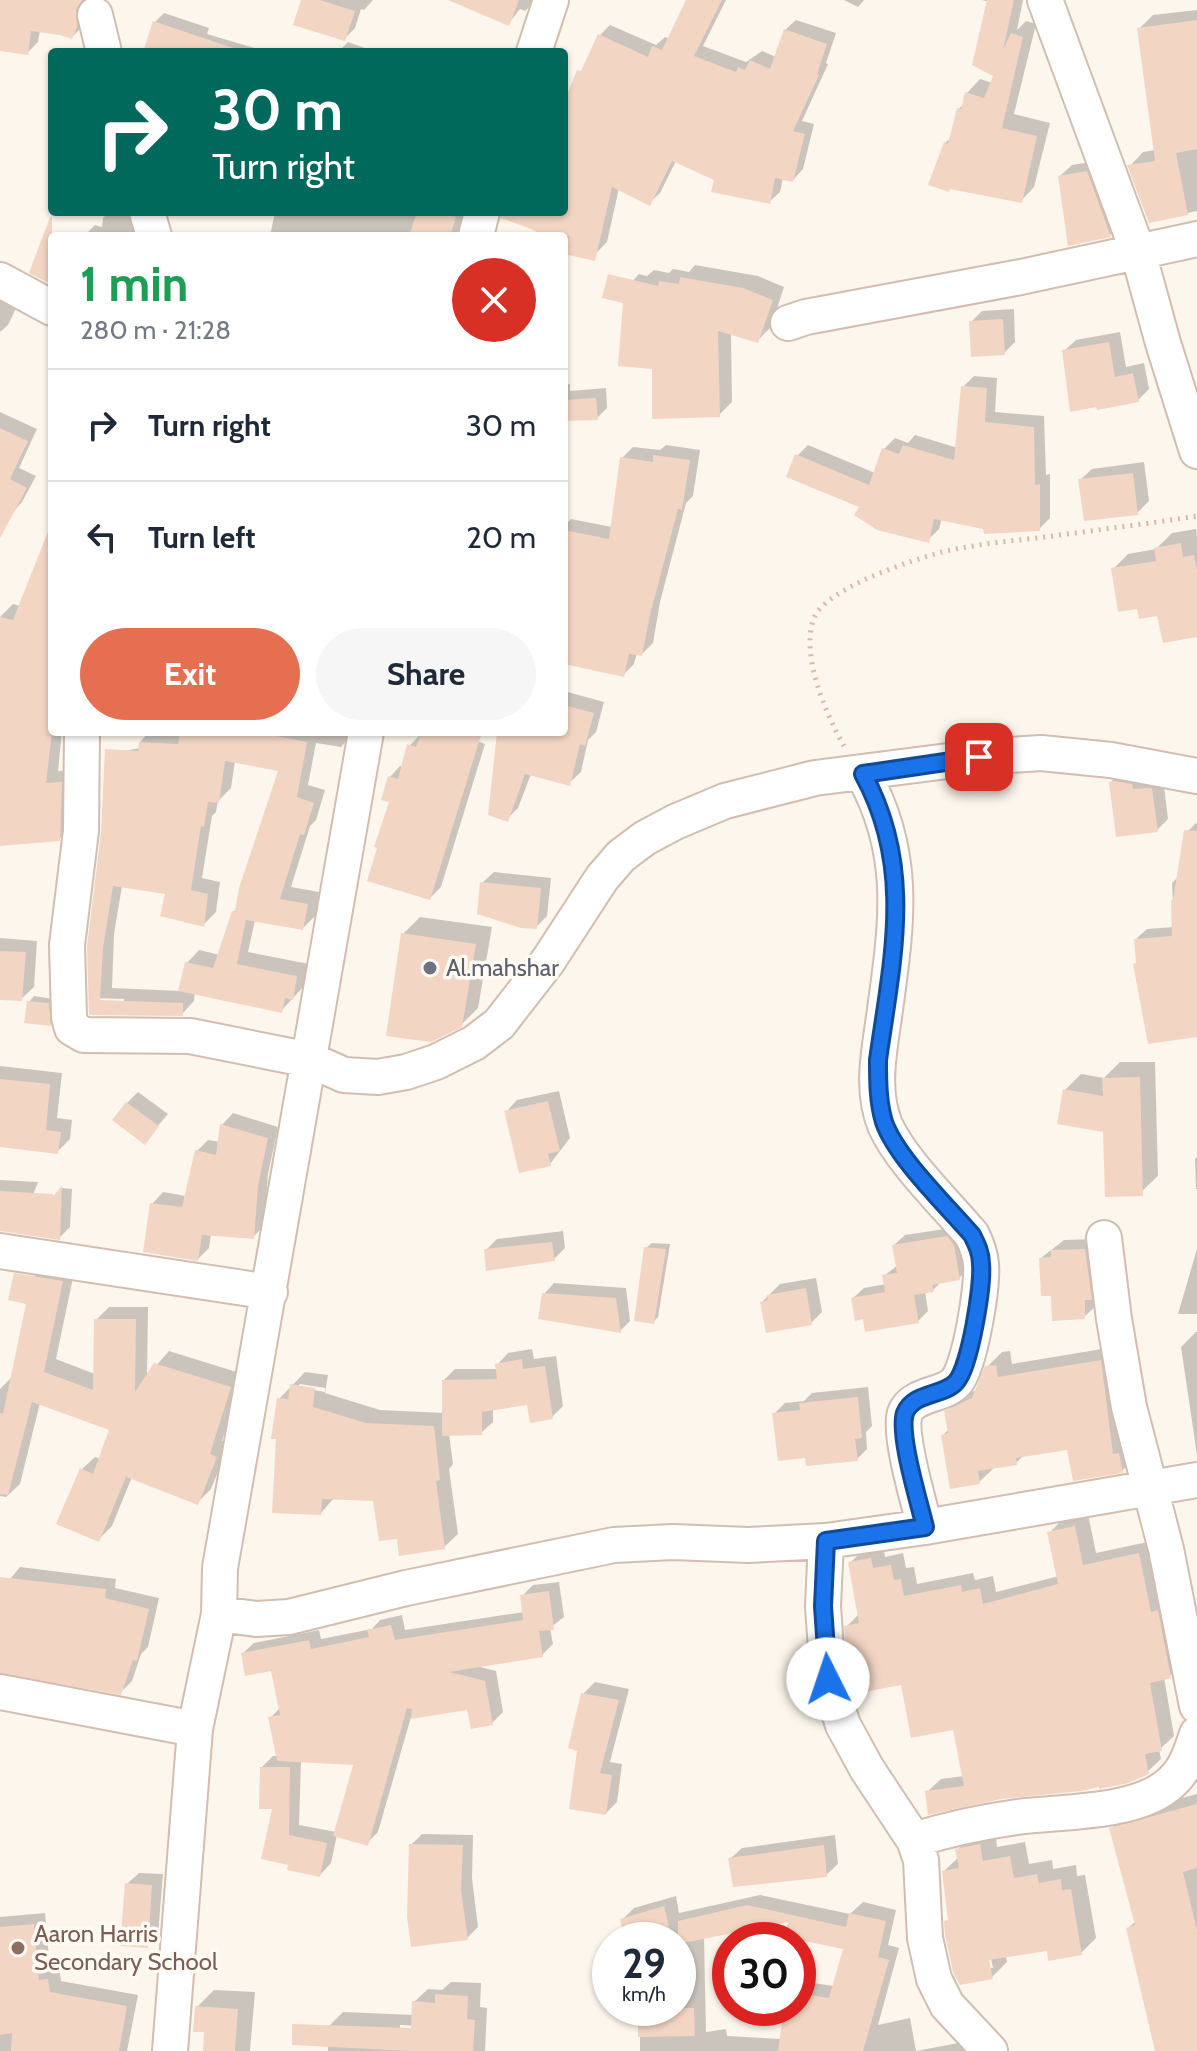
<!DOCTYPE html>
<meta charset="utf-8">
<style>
body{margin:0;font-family:Cabin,sans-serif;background:#f6f6f7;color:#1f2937;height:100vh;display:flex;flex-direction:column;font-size:30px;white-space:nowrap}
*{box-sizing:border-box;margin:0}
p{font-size:26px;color:#747a83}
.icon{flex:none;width:44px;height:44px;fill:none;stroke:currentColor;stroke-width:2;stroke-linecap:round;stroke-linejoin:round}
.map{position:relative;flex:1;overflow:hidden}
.panel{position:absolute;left:48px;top:232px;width:520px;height:504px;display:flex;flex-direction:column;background:#fff;border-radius:8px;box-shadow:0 2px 6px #0004}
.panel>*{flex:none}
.banner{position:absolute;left:48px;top:48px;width:520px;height:168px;border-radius:8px;box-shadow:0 2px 6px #0004;background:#00695c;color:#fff;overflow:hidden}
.speed{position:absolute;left:592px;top:1922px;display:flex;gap:16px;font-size:40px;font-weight:700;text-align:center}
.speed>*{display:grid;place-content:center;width:104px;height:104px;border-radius:50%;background:#fff;box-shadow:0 2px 6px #0004;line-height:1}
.speed small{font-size:20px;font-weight:400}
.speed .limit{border:12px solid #d22;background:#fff;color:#111}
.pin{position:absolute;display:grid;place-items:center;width:68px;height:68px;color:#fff;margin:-34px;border-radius:16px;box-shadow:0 4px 12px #0006}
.me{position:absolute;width:88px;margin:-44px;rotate:356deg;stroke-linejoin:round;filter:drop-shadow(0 0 6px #0008)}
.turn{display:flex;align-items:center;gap:28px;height:168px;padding:0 32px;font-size:36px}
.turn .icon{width:104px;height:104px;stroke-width:2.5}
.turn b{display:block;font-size:56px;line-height:68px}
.round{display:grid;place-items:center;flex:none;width:84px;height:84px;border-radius:42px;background:#f6f6f7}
.head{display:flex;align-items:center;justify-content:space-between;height:136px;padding:0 32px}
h1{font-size:48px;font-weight:700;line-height:60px;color:#1e9e55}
.action{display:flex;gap:16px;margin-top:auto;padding:16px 32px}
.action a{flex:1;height:92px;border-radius:48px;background:#e76f51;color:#fff;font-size:32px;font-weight:700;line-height:92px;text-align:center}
.action a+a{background:#f6f6f7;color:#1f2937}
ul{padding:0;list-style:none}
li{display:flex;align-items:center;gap:24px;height:112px;padding:0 32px;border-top:2px solid #e0e1e3}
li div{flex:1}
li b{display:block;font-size:30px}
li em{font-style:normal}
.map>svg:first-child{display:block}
</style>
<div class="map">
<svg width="1197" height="2051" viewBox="0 0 1197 2051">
<rect width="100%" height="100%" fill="#fdf6ec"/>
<path fill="#0003" fill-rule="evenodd" d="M0,0H86L87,15L83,26L72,37L40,30L38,42L27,53L0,49Z
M303,0H373L364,10L361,9L355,28L344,39Z
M453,0H536L525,11L520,9L508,24Z
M688,0H726L703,46L746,62L762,51L776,57L785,30L796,20L836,33L826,63L828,64L802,121L814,124L803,169L793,180L783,178L780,192L769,202L676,161L660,193L649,203L619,188L607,242L596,253L564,240V236H553L507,212H564V104L600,35L610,25L656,45L665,37L669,39Z
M844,0H864L858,7Z
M982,0H1023L1017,30L1026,21L1036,24L1014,114L1050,123L1034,187L1021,201L945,143L952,137L959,109L964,103L967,93L980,79L992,83L996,75L989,2Z
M1197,10V211L1150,221L1130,166L1143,152L1155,150L1139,29L1153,15Z
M164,13L209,28L207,34L261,50L260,52H158L155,22Z
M348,42L376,52H338Z
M1098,161L1121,224L1110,235L1060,176L1072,165Z
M109,212H146L150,236H84L95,225L102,227L103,218Z
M275,212H464L456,236H270Z
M695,265L758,276L784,287L771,327L758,340L731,333L732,402L719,415L654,367L627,287L639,274L647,276L654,270L669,273L673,269L689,272Z
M0,287L21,298L8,325L0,332Z
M1014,309L1015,342L1004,353L971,322L982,311Z
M1120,332L1126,367L1144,363L1149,389L1138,400L1064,351L1076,340Z
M974,376L997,378L995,412L1044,416L1046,475L1050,474V518L1039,529L985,527L942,518L939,529L928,540L862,506L797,456L808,445L875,473L884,449L895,438L908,443L915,435L958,448L963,387Z
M564,384H570V391L606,388L607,408L597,418L564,419Z
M0,412L37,429L19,468L36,476L22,502L11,514L0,508Z
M666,445L700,450L693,496L686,503L660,602L653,643L642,654L637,653L634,664L623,675L564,662V526L571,519L612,527L622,458L633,447L660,450Z
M1144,462L1149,501L1137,513L1080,480L1092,469Z
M1196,529L1197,537V635L1159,614L1113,569L1128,554L1156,549L1172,533Z
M51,547L52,709L0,716V617L13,604L20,606L39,560Z
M564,691L604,702L596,732L588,740L581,772L569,783L531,774L518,808L507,819L522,732H564Z
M0,721L52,724V732H62L58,771L73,770L72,826L59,839L0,844Z
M149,732H354L341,747L316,743L308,785L325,790L316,820L310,826L291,887L319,892L315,916L303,928L255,920L248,952L309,964L305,985L281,1011L195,992L194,1001L182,1014L91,1012L118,752L140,748L139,743ZM235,761L280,770L237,909L233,912L220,955L199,950L187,963L181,991L112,988L114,934L122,886L168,893L204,924L216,912L220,882L202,878L212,816L216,812L218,801L231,788ZM93,998L124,999V1003L92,1002Z
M423,732H475L472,739L485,744L441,887L430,898L391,800L390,777L400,766L403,767L409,746Z
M1122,771L1163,778L1168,819L1157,830L1111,782Z
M1196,823L1197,824V1035L1138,961L1136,939L1147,929L1174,927L1172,883L1178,877L1185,834Z
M494,872L551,878L547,916L536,927L482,883Z
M420,917L492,927L478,1008L461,1025L403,934Z
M0,938L37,941L34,987L21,999L0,998Z
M34,996L53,999L55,1019L50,1024L29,1002Z
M1120,1062H1155L1158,1176L1142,1191L1105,1130L1065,1090L1081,1074L1104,1078Z
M0,1066L62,1073L57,1118L72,1120L70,1139L57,1152L0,1145Z
M559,1091L570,1138L550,1164L506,1112L517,1100Z
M138,1092L168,1114L144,1142L127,1103Z
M233,1113L278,1127L268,1174L264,1226L253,1237L211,1234L209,1248L198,1259L152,1204L163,1192L186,1196L197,1151L208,1140L220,1142L222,1125Z
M1197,1157V1189H1196L1195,1159Z
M0,1180L38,1182L24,1219L0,1231Z
M62,1188L72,1189L70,1227L59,1238L50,1199Z
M958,1227L970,1268L959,1278L941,1282L933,1290L925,1291L928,1311L918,1321L865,1317L853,1298L864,1288L886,1284L884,1276L898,1265L894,1245L905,1235Z
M563,1231L565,1248L554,1259L486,1250L497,1239Z
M1096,1239V1306L1084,1317L1053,1294L1041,1258L1064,1240Z
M652,1243L670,1244L658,1317L653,1322L646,1248Z
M1197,1249V1314H1178Z
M47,1264L75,1268L56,1359L95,1374L96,1320L109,1307H148L147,1376L169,1351L243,1374L222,1441L229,1444L211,1489L198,1502L132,1477L112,1526L99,1539L81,1470L95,1457L101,1459L112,1429L40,1403L20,1484L6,1497L0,1496V1389L13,1376L34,1277Z
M816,1278L822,1312L811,1323L762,1302L780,1284Z
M554,1283L626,1288L630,1321L620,1331L544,1294Z
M1196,1332H1197V1455L1181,1347Z
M1114,1347L1136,1456L1122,1471L1069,1448L1025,1454L1016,1463L994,1468L979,1482L943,1435L949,1429L946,1412L961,1398L978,1389L987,1367L1002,1352L1010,1351L1012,1364Z
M532,1349L534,1359L556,1356L563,1406L552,1417L529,1402L493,1408V1422L481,1433L449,1434L453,1464L449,1469L458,1534L444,1547L398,1536L375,1499L334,1498L321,1513L279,1399L305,1372L328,1375L325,1393L380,1410L444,1413V1380L455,1369H498L497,1365L508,1353ZM300,1384L325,1388V1392L297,1387Z
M868,1387L872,1426L866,1432L867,1449L857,1459L807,1456L774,1414L785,1403L804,1401L812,1393Z
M1088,1514L1096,1553L1152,1541L1183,1662L1170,1675L1164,1677L1174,1736L1159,1750L1161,1759L1147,1772L927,1792L941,1779L964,1776L954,1728L902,1683L846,1627L859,1614L850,1563L863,1550L883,1546L885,1557L903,1553L906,1568L914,1567L917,1584L973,1573L975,1580L993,1576L996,1592L1059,1576L1049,1533L1062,1520Z
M20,1567L116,1579L115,1588L159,1598L148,1647L141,1654L132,1681L121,1692L0,1671V1591Z
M559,1582L564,1617L550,1628L553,1644L542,1655L476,1666L496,1671L503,1712L492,1723L469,1708L411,1717L378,1832L367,1843L337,1835L331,1863L320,1875L289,1869L262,1767L273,1756H278L271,1717L280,1708L273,1668L243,1653L254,1643L319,1630L321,1639L372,1629L380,1620L402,1615L405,1630L524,1612L522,1596L533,1585ZM301,1761L356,1763L336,1832L299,1825Z
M595,1682L629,1689L610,1762L622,1764L617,1802L606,1813L580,1749L583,1694Z
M1197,1794V2051H1157L1128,1928L1136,1921L1112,1828L1128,1812Z
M995,1830L997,1847L1025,1842L1029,1864L1052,1860L1053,1869L1076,1865L1077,1876L1085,1875L1096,1938L1081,1953L1049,1949L1006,1956L1007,1962L992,1977L950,1918L944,1871L959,1857L957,1850L972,1835ZM989,1950L993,1968H989L986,1951Z
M422,1834L473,1835L472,1878L478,1927L467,1938L411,1845Z
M835,1835L838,1864L826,1875L730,1859L742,1848Z
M139,1873L163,1874L158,1935L147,1946L127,1884Z
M760,1895L850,1914L863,1902L896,1910L888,1945L899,1948L878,2025L910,2018L916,2051L974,2040L985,2051H640V2008H678V1940H626L622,1920L634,1908L676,1896L679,1913ZM791,1920L846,1948L834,1986L799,1981L798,2008H786L781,2039L727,2036L726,2029L706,2032L704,1937Z
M45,1913L50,1969L59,1968L61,1981L138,1995L127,2051H0V1917Z
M451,1982L481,1983L480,2007L487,2008L485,2051H328L329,2026L343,2012L414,2015V2002L428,1989L442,1990ZM400,2025L421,2026V2030L400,2029Z
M214,1990L255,1992L250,2051H205L207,2031L197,2007Z"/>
<path fill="#f3d5c3" d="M0,0H82L76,10L77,27L72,39L60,35L31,31L28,55L0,51Z
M301,0H320L355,11L345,41L293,25Z
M448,0H519L509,26Z
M686,0H722L694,56L736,72L738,67L745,70L750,60L770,69L784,29L827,44L817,74L819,75L793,131L805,134L793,182L775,178L770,204L711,192L714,180L672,161L650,206L612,187L595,261L564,254L569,236H535L536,231L501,218V212H564V102L577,70L581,71L598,34L648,57L652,46L662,50Z
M987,0H1014L1003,50L1011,33L1023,37L1002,128L1037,136L1022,203L950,189L949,192L928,185L944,142L948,144L957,108L961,109L965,92L984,98L993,76L972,65Z
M1197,20V149L1176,153L1188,215L1149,223L1127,165L1155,161L1137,28Z
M153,21L233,48L232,52H143Z
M1087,171L1111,237L1068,246L1058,176Z
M417,212H442L456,217L450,236H409Z
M50,217L52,218V285L29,273Z
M608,274L658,286L659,281L679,284L680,277L743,288L773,300L758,343L718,331L720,417L652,419V369L618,366L623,303L602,298Z
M1003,319L1005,355L971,357L969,321Z
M1109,342L1115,377L1133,373L1139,402L1097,410L1096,407L1070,412L1062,350Z
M961,386L987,388L985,422L1034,427L1035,485L1040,484V531L984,534L983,529L934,519L929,543L877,530L854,515L859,507L786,477L795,454L869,485L882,448L899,454L903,445L954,460Z
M596,398L598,420L564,421V400Z
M0,428L28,441L10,479L27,488L0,538Z
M653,455L690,460L682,510L678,509L650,615L642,656L629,654L624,677L564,664V530L609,539L620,457L653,462Z
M1133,473L1138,515L1084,521L1078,479Z
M51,524L52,732L46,783L62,782L60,841L0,846V617L13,620Z
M1181,543L1183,557L1194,555L1197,571V637L1163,643L1157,616L1139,619L1137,609L1118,612L1111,568L1156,561L1154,548Z
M564,705L594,713L585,746L580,744L570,786L525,774L508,822L488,815L497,732H564Z
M180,732H256L307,742L297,797L314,803L304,835L300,834L280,899L308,904L303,930L246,920L237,964L297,976L293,1000L285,998L282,1013L178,991L185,962L213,968L232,911L235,912L239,888L278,771L225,761L219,803L208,802L204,827L201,826L191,890L208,894L204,927L160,916L165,894L113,886L103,948L100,1000L183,1003V1016L89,1015L87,946L101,833L105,749L138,751L139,742L178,744Z
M421,732H482L430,900L367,881L377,848L374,847L389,802L381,800L388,776L398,779L407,744L416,747Z
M1114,781L1132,784L1133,789L1152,788L1158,832L1116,837L1109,782Z
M1184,830L1197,831V1037L1148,1044L1133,964L1136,963L1134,939L1172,936L1171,900H1173Z
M480,882L541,888L537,929L521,928L477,914Z
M401,933L476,944L462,1027L431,1042L386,1036Z
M0,951L26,952L22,1001L0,1000Z
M27,1001L49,1003L51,1026L24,1023Z
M1140,1077L1143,1196L1105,1197L1103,1132L1057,1124L1063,1089L1103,1096L1102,1078Z
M0,1079L50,1084L46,1130L61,1132L58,1154L0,1147Z
M548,1101L560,1151L548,1154L551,1166L519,1173L504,1111Z
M126,1102L159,1126L145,1145L112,1120Z
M220,1124L268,1138L258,1186L254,1239L202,1235L198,1261L143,1252L150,1203L182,1207L195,1150L216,1155Z
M62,1185L60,1240L0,1231V1191L53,1194V1197Z
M947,1236L954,1245L960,1280L932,1285L934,1292L914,1295L919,1323L865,1332L863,1319L855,1321L851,1298L885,1292L882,1275L897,1273L892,1245Z
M552,1242L555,1261L486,1271L484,1249Z
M644,1247L666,1249L654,1324L634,1321Z
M1085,1249L1092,1300H1085V1319L1052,1321L1051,1296H1041L1039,1258L1051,1257V1250Z
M14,1273L63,1281L44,1372L93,1390L94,1319H136L135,1392L154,1363L231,1387L210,1454L217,1457L198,1505L126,1477L99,1542L56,1524L80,1468L93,1474L109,1430L32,1402L8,1495L0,1494V1413L3,1414L26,1304L8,1300Z
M806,1288L812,1325L766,1333L760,1302L768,1300L767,1295Z
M542,1293L616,1298L621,1333L538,1319Z
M522,1359L523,1369L545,1366L553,1419L530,1423L527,1405L482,1412V1435L442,1436V1380L497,1379L495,1364Z
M1101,1360L1113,1454L1119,1453L1123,1473L1073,1481L1067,1450L1016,1458L1017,1465L978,1471L980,1484L950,1489L941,1435L948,1433L944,1411L972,1398L985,1366L996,1365L998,1377Z
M290,1384L315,1388L313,1407L366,1423L434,1426L440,1480L436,1481L445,1549L399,1556L397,1539L379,1541L373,1501L322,1499L321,1515L272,1513L276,1439H271L277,1398L288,1399Z
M858,1397L862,1438L855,1439L858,1461L806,1466L805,1458L778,1461L772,1413L800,1410L799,1403Z
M1075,1526L1083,1565L1139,1553L1151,1612L1158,1610L1171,1678L1150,1683L1162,1751L1145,1754L1149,1774L1129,1783L1099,1789V1787L1081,1791L1001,1799L928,1815L925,1791L964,1786L953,1730L911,1738L901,1685L854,1694L848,1675L844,1626L859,1623L848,1562L871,1558L873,1568L891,1565L894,1580L901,1579L904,1596L961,1585L962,1592L980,1588L983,1604L1058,1584L1047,1532Z
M0,1577L106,1589L105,1598L149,1609L137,1661L133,1660L121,1695L0,1673Z
M549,1591L554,1630L539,1631L543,1657L449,1672L485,1681L493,1725L471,1729L467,1710L411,1719L412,1709L407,1708L368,1846L333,1836L353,1765L277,1761L268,1717L280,1715L271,1671L245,1676L241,1653L309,1640L311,1649L369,1637L367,1630L391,1625L395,1640L523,1620L520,1595Z
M581,1693L619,1700L600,1773L612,1775L606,1815L569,1809L577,1751L568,1748Z
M260,1767H290L289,1835L327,1843L320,1877L287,1870L288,1865L261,1859L272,1809H259Z
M1197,1804V1868L1183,1872L1197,1930V2051H1155L1126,1928L1135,1925L1109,1828Z
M409,1844L463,1845L461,1890L468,1940L411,1947L407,1917Z
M980,1844L983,1861L1010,1856L1014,1878L1037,1874L1039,1883L1061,1879L1062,1890L1071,1889L1082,1955L1048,1961L1047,1951L989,1960L993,1979L960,1985L953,1972L945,1935L944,1921L948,1920L942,1871L959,1868L955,1849Z
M824,1845L827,1877L733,1887L728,1858Z
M125,1883L152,1885L148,1948L120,1946Z
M747,1905L846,1927L849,1913L886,1921L878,1957L889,1960L863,2051H778L784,2008H798V1993L829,1998L843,1949L785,1937L788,1922L678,1944V1921Z
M664,1906L672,1940H624L620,1919Z
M34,1924L39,1980L48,1979L50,1992L127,2006L119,2051H11L12,2033L0,2035V1927Z
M435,1994L468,1996L467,2019L475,2020L473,2051H410L292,2045V2024L411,2028L412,2001L435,2003Z
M195,2006L238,2009L235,2051H203L204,2032H193Z
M650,2008H694L695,2036L638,2037V2010Z"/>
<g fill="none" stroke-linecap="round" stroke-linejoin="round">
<g stroke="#d1beb0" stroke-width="38">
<path id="minor" d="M1045,0L1138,252L1163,343L1197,451
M95,15L104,52
M534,52L551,0
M147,212L154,236
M476,236L482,212
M0,280L52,308
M788,323L806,317L1021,277L1197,239
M82,732L81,831L67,945L69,1017L72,1028L84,1035L190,1036L310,1060L344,1075L378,1077L406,1072L436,1062L474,1043L499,1024L548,961L602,878L621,856L645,838L675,822L725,801L815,778L979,757L1041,753L1111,760L1197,776
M863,774C909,856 896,928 884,1017C879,1052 871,1091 885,1125C901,1161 946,1204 972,1235C977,1245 980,1253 981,1264C983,1285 970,1367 956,1382C944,1396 913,1393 905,1413C898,1434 919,1503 925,1527
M1104,1238L1114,1319L1129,1407L1166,1549L1197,1706
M0,1251L270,1292
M826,1541L823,1606L828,1679L843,1725L867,1769L914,1840L921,1860L925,1938L934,1979L947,2005L990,2051
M219,1614L256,1619L289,1617L406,1588L614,1545L673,1542L748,1545L826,1541L925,1527L1197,1480
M0,1692L195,1729
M914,1840C948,1829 982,1822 1017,1817C1061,1811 1132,1814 1167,1786C1185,1772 1190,1755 1197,1734
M170,2051L195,1729L219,1614L220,1568L366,732"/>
</g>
<path stroke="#d9b8a5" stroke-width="5" stroke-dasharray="2 6" stroke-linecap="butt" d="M844,746C826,714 800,655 814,618C826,588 912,560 942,552C976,544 1011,541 1045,537C1096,530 1147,524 1197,516"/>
<use href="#minor" stroke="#fff" stroke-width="34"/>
</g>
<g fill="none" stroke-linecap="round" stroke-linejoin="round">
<g stroke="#114b97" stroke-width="20">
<path id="route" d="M828,1679L823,1606L826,1541L925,1527C919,1502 898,1434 905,1413C913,1392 944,1396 956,1382C970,1367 983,1285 981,1264C981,1253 977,1245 972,1235C947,1206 896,1157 884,1122C878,1102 878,1081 878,1060C892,960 915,868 863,774L979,757"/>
</g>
<use href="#route" stroke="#1a73e8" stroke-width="14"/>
</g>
<circle fill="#6b7280" stroke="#fffaf3" stroke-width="3" cx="430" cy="968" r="8"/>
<circle fill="#8d6e63" stroke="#fffaf3" stroke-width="3" cx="18" cy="1948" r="8"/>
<g text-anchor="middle" stroke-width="7" stroke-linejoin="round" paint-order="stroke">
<g font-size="24" fill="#5b616d" stroke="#fffaf3" text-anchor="start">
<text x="446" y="976">Al.mahshar</text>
</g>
<g font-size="24" fill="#785e54" stroke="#fffaf3" text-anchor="start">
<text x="34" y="1942">Aaron Harris<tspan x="34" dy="28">Secondary School</tspan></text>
</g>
</g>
</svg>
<div class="speed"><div>29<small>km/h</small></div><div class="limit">30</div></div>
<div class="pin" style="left:979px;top:757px;background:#d93025"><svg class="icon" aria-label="arrive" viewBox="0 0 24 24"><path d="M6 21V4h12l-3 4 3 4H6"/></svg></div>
<svg class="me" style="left:828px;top:1679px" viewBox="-20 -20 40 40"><circle r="19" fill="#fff"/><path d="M0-13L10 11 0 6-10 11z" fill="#1a73e8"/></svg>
<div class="banner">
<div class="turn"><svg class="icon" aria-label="right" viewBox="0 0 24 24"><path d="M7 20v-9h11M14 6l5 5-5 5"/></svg><div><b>30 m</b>Turn right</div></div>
</div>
<section class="panel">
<div class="head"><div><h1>1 min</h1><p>280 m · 21:28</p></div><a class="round" style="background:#d93025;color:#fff"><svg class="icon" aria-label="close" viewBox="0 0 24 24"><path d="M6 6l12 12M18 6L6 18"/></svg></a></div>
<ul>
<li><svg class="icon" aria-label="right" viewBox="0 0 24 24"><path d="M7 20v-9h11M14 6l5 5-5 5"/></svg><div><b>Turn right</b></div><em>30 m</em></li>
<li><svg class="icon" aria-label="left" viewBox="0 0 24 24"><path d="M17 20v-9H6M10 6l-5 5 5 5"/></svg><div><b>Turn left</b></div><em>20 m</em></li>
</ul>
<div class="action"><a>Exit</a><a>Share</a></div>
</section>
</div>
